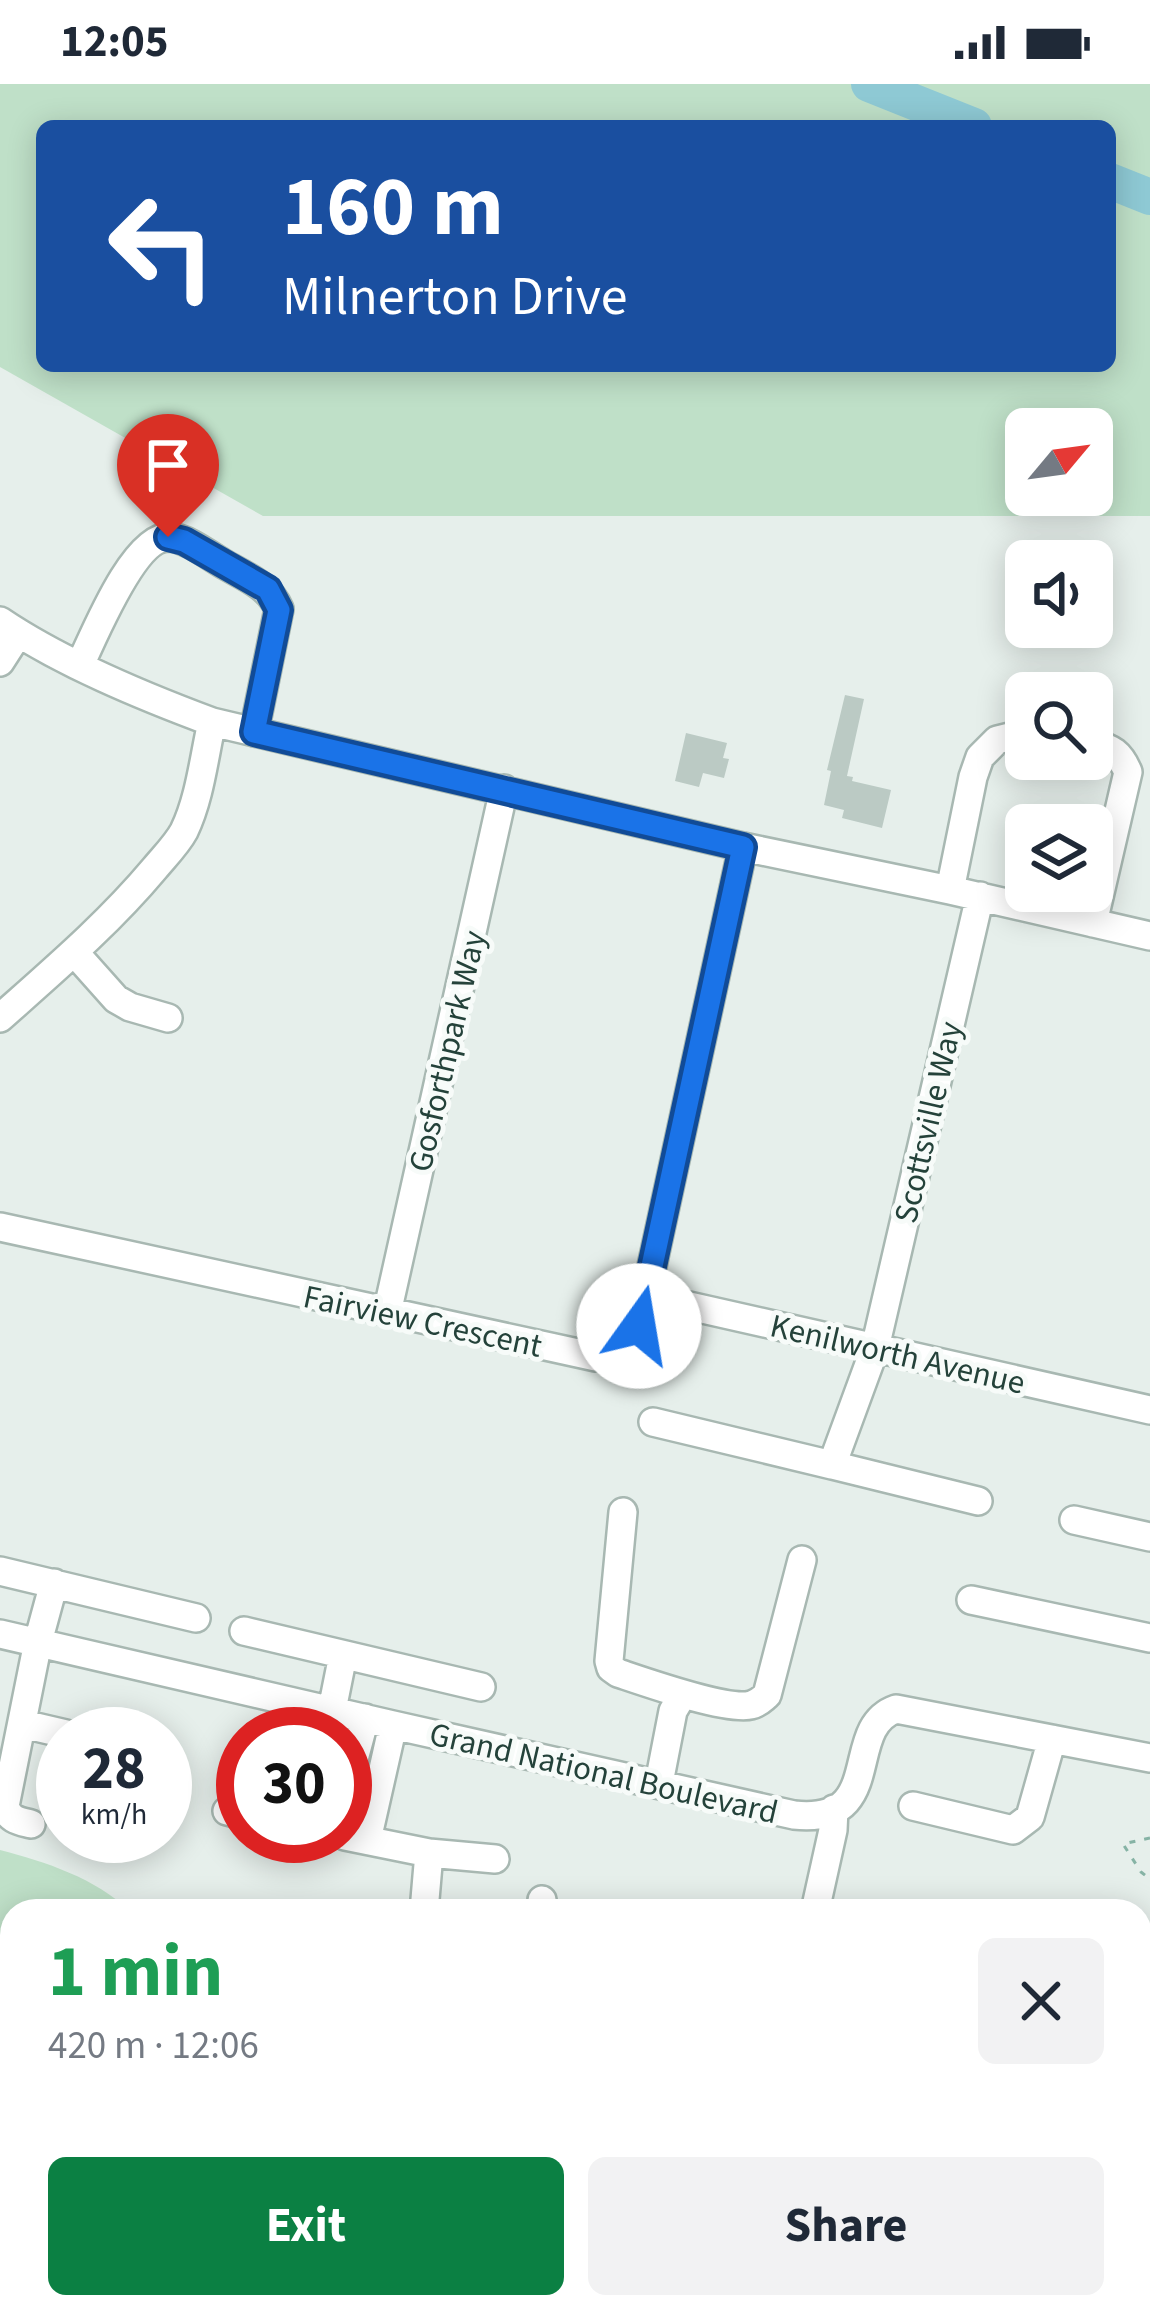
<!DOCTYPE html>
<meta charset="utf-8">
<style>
body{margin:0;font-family:"Source Sans 3",sans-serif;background:#f2f2f3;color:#1f2937;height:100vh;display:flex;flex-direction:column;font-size:45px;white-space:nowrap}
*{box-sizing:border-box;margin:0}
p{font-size:39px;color:#747a83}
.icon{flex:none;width:66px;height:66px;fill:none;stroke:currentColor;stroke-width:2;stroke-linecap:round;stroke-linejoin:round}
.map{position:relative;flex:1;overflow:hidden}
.details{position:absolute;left:0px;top:1815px;width:1152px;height:420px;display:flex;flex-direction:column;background:#fff;border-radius:36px 36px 0 0;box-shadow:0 6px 30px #0003}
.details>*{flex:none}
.top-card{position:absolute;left:36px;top:36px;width:1080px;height:252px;border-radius:18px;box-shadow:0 6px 30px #0003;background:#1a4fa0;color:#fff;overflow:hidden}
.needle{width:78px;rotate:61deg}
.fabs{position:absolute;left:1005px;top:324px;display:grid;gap:24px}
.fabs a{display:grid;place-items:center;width:108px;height:108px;border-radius:18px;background:#fff;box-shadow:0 6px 30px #0003;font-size:60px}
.speed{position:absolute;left:36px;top:1623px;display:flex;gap:24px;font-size:60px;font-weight:700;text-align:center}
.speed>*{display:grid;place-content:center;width:156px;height:156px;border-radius:50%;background:#fff;box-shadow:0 6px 30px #0003;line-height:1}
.speed small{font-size:30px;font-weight:400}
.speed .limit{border:18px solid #d22;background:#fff;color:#111}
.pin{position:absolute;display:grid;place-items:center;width:102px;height:102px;color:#fff;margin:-123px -51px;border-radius:50% 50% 50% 0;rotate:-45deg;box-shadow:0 0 12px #0007}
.pin .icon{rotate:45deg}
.me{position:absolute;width:132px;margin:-66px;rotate:13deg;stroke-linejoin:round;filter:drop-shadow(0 0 9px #0008)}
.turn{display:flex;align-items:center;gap:42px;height:252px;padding:0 48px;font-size:54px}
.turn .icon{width:156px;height:156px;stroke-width:2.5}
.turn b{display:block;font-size:84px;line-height:102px}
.round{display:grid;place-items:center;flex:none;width:126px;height:126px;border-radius:18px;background:#f2f2f3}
.head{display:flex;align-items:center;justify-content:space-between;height:204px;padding:0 48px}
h1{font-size:72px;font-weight:700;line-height:90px;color:#1e9e55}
.action{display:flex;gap:24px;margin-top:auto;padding:24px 48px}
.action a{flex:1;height:138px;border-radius:18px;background:#0b8043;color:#fff;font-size:48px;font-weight:700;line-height:138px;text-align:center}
.action a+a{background:#f2f2f3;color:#1f2937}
.status{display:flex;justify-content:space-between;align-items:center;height:84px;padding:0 60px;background:#fff;direction:ltr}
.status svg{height:33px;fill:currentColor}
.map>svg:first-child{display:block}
</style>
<div class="status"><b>12:05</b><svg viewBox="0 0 49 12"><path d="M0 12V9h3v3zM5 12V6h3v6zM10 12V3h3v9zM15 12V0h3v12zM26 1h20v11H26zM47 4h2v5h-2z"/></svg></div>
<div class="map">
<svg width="1150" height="2235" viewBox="0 0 1150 2235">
<rect width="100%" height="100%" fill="#e6efeb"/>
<path fill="#bfe0c8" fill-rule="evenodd" d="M0,0H1150V432H263L0,283ZM42,42H1110V282H42ZM1026,345H1092V411H1026Z
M0,1766C46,1778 95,1794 130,1827H12V2223H231L227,2235H0Z"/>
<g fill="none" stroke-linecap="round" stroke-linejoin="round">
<path stroke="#8ec9d4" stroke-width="36" d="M869,0L974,42
M1110,97L1150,113"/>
</g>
<path fill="#bbcac4" d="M845,611L864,615L847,692L853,693L852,697L891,706L882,744L842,734L844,726L824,721L831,687L827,686Z
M686,649L727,659L723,674L729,675L724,694L703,689L699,703L675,697Z"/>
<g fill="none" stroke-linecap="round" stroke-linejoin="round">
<g stroke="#a8b8b2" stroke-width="32">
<path id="minor" d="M0,537C62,579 142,612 212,638L743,763L950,806L1150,852
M0,578L18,550
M80,581C94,552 134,451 170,453C188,455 207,470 222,479C244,492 269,501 279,525L254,648
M1092,659C1112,664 1120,669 1128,688L1093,839
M950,806L973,693L980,673L997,656L1026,649
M75,869L116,915L130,923L168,934
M0,934C54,886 109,839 155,784C165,772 177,760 184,747C200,714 204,673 212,638
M0,1143L596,1273C615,1267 627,1258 639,1242L743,763
M645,1212L1150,1326
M387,1229L504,705
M653,1338L832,1381
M978,1417L832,1381L875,1264L980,812
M623,1428L609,1577L611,1584L618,1589C645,1598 727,1627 751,1621C759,1619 761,1616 767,1611L802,1476
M1074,1436L1150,1453
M0,1487L196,1534
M971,1516L1150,1554
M244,1547L481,1603
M0,1550L393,1641L794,1731C888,1741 841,1644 896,1625L1150,1674
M332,1626L343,1571
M23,1640L66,1650
M659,1699L673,1627L683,1610
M345,1709L365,1634
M913,1722L1013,1746L1030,1733L1052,1655
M227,1727L243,1731
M31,1740C19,1737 9,1736 5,1722L38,1558L54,1499
M345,1752L429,1769L424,1827
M367,1756L393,1641
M429,1769L495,1775
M542,1816L543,1827
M815,1827L833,1746L834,1725
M1140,2078L1150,2079
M1140,2161L1150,2163
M508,2223L509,2235
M656,2223L658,2235
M345,2235L360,2232L379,2223"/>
</g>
<path stroke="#86b3a5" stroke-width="3" stroke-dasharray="6 9" stroke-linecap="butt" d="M1150,1754L1123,1760L1141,1788L1150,1795
M0,1983L12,1986
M85,2235L95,2232L102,2235
M108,2235L126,2223"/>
<use href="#minor" stroke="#fff" stroke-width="27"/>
</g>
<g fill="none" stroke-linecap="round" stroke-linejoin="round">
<g stroke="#114b97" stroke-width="30">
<path id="route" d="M168,453L184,457L268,505L279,526L254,648L743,763L639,1242"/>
</g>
<use href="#route" stroke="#1a73e8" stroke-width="21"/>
</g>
<g text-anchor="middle" stroke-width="10" stroke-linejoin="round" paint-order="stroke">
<g font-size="33" fill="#24423a" stroke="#f7fbf9">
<text transform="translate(446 967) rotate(-77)" y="12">Gosforthpark Way</text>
<text transform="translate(927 1038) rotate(-77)" y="12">Scottsville Way</text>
<text transform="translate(423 1236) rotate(12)" y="12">Fairview Crescent</text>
<text transform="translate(898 1269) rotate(13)" y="12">Kenilworth Avenue</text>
<text transform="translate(604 1688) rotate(13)" y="12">Grand National Boulevard</text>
</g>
</g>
</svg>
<div class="fabs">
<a><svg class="needle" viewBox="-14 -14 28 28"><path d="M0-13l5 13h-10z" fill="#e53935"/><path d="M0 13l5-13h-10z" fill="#747a83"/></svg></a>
<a><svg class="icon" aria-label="sound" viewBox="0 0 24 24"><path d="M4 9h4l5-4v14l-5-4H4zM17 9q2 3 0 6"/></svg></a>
<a><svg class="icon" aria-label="search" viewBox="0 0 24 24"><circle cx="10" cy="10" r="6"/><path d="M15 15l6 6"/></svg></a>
<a><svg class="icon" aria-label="layers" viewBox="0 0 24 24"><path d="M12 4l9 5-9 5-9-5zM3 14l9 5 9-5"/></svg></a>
</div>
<div class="speed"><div>28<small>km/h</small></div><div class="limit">30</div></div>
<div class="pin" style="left:168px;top:453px;background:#d93025"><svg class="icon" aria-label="arrive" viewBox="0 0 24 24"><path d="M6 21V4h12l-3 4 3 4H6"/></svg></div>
<svg class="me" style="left:639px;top:1242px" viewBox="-20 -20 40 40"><circle r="19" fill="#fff"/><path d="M0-13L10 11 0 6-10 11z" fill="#1a73e8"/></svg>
<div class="top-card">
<div class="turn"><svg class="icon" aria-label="left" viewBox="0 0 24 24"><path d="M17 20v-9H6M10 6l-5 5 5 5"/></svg><div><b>160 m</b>Milnerton Drive</div></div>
</div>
<section class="details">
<div class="head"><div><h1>1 min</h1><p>420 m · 12:06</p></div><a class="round"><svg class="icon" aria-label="close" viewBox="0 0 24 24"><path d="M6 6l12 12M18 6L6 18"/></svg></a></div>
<div class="action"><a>Exit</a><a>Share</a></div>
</section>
</div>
